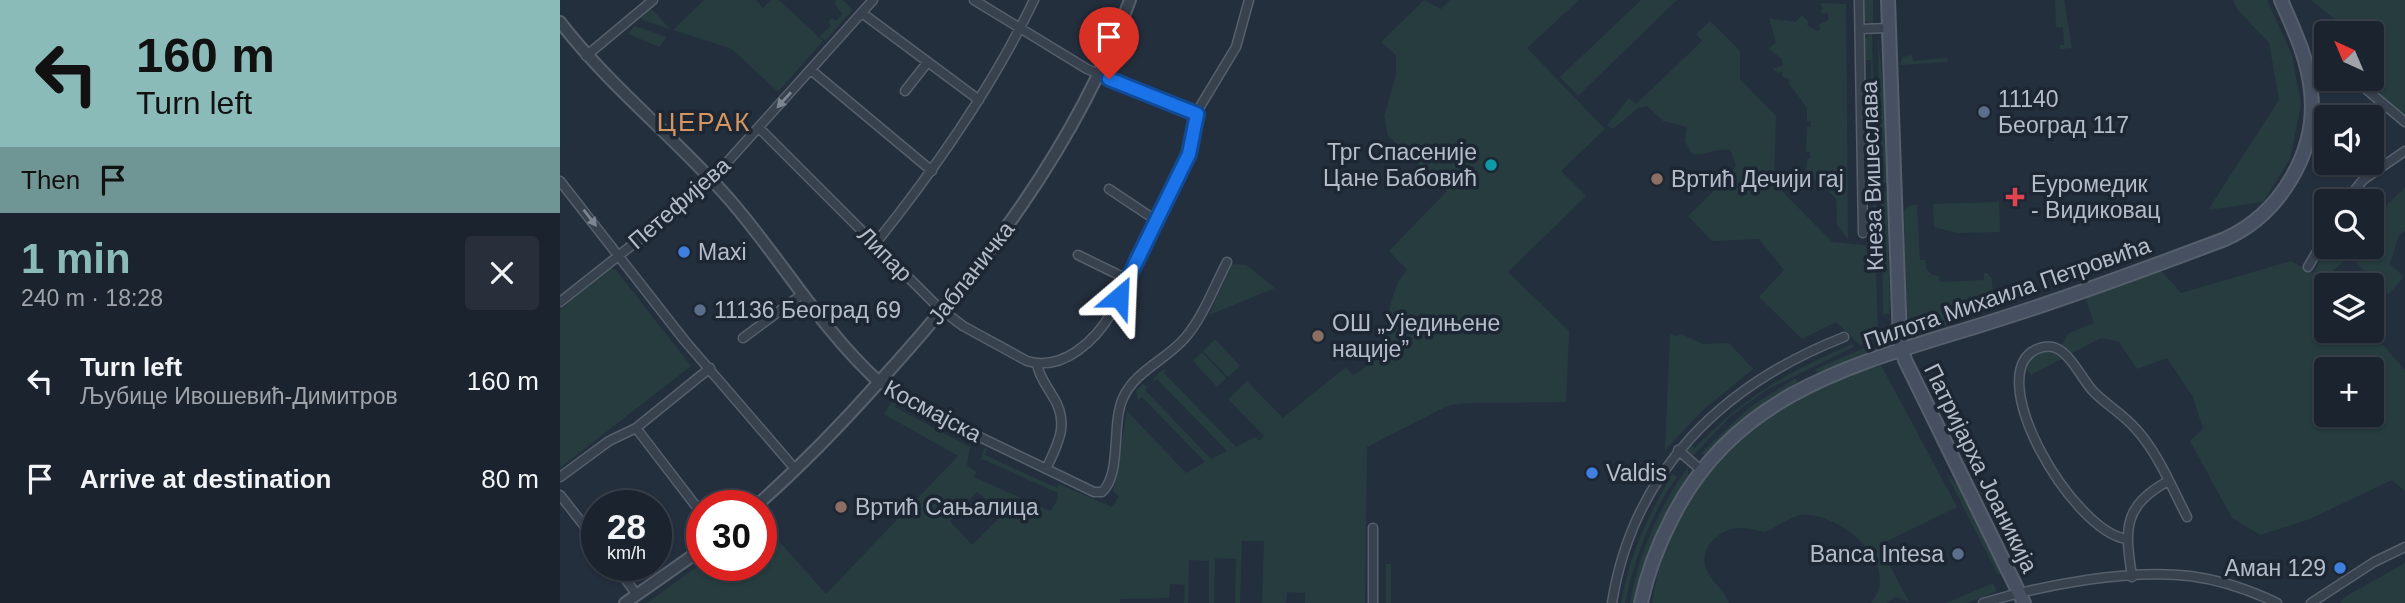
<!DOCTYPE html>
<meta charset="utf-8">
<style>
body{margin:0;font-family:Helvetica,sans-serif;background:#282f3a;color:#f1f3f6;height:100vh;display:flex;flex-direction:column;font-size:26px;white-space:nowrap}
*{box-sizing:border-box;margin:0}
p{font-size:23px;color:#a0a4aa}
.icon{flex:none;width:38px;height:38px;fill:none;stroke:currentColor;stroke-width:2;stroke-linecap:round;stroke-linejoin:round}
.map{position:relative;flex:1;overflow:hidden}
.sheet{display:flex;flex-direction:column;background:#1b232e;width:560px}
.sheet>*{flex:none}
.top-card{background:#8bbbb9;color:#111;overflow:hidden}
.needle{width:46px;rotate:316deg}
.fabs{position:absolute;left:1754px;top:21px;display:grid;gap:14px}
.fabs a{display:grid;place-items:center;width:70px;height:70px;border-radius:7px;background:#1b232e;box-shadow:0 2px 5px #0004,0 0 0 2px #39404a;font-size:35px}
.speed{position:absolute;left:21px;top:490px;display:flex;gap:14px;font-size:35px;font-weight:700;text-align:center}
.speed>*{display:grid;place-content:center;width:91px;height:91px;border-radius:50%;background:#1b232e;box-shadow:0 2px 5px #0004,0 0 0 2px #39404a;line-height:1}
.speed small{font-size:18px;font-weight:400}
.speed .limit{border:10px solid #d22;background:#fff;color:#111}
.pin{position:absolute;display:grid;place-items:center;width:60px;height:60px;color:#fff;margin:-72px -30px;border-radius:50% 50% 50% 0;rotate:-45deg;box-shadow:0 0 7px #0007}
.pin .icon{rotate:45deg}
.me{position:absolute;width:77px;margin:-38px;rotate:26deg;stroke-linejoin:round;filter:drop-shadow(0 0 5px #0008)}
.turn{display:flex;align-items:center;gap:24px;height:147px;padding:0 21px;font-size:32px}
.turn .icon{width:91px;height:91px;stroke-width:2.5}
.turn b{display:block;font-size:49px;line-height:60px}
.then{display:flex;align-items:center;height:66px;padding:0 21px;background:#0003;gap:14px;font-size:26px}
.round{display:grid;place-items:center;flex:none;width:74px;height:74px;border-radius:7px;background:#282f3a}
.summary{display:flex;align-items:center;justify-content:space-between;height:119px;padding:0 21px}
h1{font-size:42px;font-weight:700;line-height:52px;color:#8bbbb9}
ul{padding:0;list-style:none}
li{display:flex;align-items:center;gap:21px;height:98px;padding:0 21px}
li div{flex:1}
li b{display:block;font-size:26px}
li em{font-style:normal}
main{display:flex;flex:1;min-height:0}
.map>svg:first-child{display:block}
</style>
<main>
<section class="sheet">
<div class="top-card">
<div class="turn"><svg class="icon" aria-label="left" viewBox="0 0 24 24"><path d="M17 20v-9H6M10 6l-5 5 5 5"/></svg><div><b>160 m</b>Turn left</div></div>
<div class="then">Then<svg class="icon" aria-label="arrive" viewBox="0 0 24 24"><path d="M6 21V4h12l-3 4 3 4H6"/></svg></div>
</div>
<div class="summary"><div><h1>1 min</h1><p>240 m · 18:28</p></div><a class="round"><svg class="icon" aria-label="close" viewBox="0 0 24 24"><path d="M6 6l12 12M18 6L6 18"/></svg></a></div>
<ul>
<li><svg class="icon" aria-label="left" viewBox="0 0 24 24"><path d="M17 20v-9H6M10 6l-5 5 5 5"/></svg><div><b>Turn left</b><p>Љубице Ивошевић-Димитров</p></div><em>160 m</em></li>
<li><svg class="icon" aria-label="arrive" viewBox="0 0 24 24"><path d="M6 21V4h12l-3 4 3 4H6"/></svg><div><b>Arrive at destination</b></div><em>80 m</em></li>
</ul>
</section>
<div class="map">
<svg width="1845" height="603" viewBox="0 0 1845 603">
<rect width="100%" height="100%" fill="#242f3e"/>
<path fill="#263c3f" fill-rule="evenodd" d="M144,0H196L203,8L211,0H219L263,41L218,92L172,49L113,30Z
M277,0H283L293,10L265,41L260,36L271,26L268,22L272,18L276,21L282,14L274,3Z
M864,0L881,9L890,0H1019L967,48L1045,129L1001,171L1026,196L948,272L1009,331L1006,402L906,403L887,406L807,447L805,603H745V593L727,592L726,603H702L704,541H682L680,603H675L676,559L655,558L654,603H649V561L629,560L628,603H624L625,585L610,584L609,598L560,599V603H87L142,563L201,565V521L266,594L398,456L324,414L333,399L337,401L335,407L410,447L407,465L416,472L414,477L490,511L497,501L498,493L422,459L420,462L424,448H427L425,455L497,488L499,484L552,507L559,496L553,491L567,411L626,473L645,462L582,397L578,400L576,391L583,384L588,387L585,390L651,459L667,451L597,379L594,381L593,379L602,370L607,369L604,373L676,447L695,437L699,441L704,436L668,399L687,381L723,418L786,367L793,375C834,357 820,299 847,270L829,251L887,191L828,136L824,116L836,75V55L821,42ZM417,492L432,503L430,506L440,517L412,545L390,521Z
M1081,0H1117L1018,96L1000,77Z
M1302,0H1313V24L1303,20Z
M1495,0H1504L1512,48L1500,49V45H1504L1503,27H1496Z
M1673,0H1707L1732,55L1741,105L1730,159L1703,202L1648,210L1719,100L1709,43L1678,10Z
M1751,0H1845V119L1812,93L1817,81L1811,74V33H1792Z
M1260,3L1286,4L1288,239L1277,225L1276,198L1246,173L1247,159H1250V152H1246L1247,127L1251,126V122L1247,121V108L1228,82L1230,80L1222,76V71L1219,73L1213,69L1223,65L1222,59L1209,49L1216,42L1209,18L1235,22L1242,15L1249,22L1247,25L1257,31L1261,28L1258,25L1269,20L1267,12L1263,14L1260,11L1263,9Z
M90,7L110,29L82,20L81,16Z
M1150,21L1180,51V79L1216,116L1214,183L1272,242L1315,246L1318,328L1312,341L1300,345L1276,322L1242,339L1199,297L1224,270L1199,239L1152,241L1128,216L1172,173L1176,165L1170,150C1156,147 1146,156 1132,154L1125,141L1127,127L1103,121L1087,106L1078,108L1053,129L1047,125L1069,98L1076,104L1142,41L1136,34Z
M74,26L107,37L99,47L68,34Z
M1312,33L1317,237L1307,236V230L1313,229L1311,60H1306L1304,39Z
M1318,37L1325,106L1327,183H1321Z
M1352,55L1353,61L1387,58L1388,62L1340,65L1343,57Z
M1845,187V231L1839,235L1830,264L1844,277L1828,295L1790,256L1764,279L1768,285L1766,331H1811L1845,370V491L1832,480L1750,519L1700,535L1672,518L1630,441L1643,429L1633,397L1607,358L1577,369L1559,342L1541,338L1471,375L1462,363L1473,351L1499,349L1509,333L1534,323L1523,291L1596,265L1621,293L1731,261L1753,273L1768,247H1811V239L1817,231L1811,229V221ZM1766,369H1811V415H1766Z
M1327,191L1330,314H1323L1321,192Z
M1439,202L1440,232L1397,233L1374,227L1373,204Z
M1357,204L1360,260H1365L1366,268L1371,274L1379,276L1380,282L1424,280V273H1427L1432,279L1433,306L1428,311L1360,333L1347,323L1344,211L1349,206Z
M672,264L686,265L715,288L649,315Z
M49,268L56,270L131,366L0,468V310Z
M1110,334L1116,336L1121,334L1143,344L1169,343L1193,369L1143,410L1105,450Z
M655,339L680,366L668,377L643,351Z
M1292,344L1294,347L1206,390L1170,417L1134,455L1131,457L1127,454L1129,443L1135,448C1186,395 1226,373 1292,344Z
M1312,345L1315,351L1258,373L1255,369Z
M642,352L666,378L657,387L633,361Z
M1321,365L1397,507L1319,545L1349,602L1335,597L1327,603H1311C1342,566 1285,518 1250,515C1231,513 1221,526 1205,532C1194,530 1182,526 1172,529C1154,533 1138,553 1147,571C1153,583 1165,591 1169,603H1092C1112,474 1202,402 1321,365Z
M1236,378L1238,382L1187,416L1146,456L1141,453L1190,407Z
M1128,467V476L1096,535L1074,603H1070C1078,554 1099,507 1128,467Z
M1386,473L1404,491L1444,572L1438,575Z
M1112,474L1117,477C1090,515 1075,558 1065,603H1061C1069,555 1088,516 1112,474Z
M1845,563V603H1780L1783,598Z
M826,564H831V603H826Z
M1433,583L1437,591L1407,603H1386Z"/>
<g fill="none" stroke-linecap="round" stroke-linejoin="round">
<g stroke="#565f6c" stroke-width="11">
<path id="minor" d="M414,0L527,69L637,114
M1299,0L1303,233
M302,13L419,100
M1300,29L1329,28
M26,56L93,0
M251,70L372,171
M1749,75L1766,70
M1794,79L1845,122
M345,91L367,63
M199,128L378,307L403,326L467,361C503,372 536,340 552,312L629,154L638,110L676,47L689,0
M0,181L125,341L236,470
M549,189L597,221
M1786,201L1803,180L1845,151
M315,244C376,168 432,88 474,0
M518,255L567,279
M1748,267L1766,236
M0,302L143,189L313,0
M183,338L241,295
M477,364C479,376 486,385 492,395C510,422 499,442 486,469
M319,382L366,411L534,492H542C562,474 551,424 563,398C575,371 606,360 625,338C643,317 654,287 667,262
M76,428L142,514
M1118,450L1141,470
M0,477L49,441L76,428L150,368
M0,495L37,542
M1567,539C1513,532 1420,374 1477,349C1484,346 1491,345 1498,349C1512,357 1521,377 1532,390C1545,404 1563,414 1576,429C1598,453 1612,488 1627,517
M55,565L77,595
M1572,577C1565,529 1562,507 1608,481
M813,603V528
M1052,603C1073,470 1164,384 1284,337
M1423,603C1483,585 1567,569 1630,576C1661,580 1690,590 1717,603
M1751,603L1814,562L1845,547"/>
</g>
<g stroke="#565f6c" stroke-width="14">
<path id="tertiary" d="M0,22C51,88 116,138 170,200C222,260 260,328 319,382
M196,506C240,467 280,426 319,382C423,268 516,146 570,0
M65,603L142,549"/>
</g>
<g stroke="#565f6c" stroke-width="16">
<path id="secondary" d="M1328,0L1340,341L1345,360L1464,603
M1081,603C1087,574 1098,545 1112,518C1179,385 1309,361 1440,319C1516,295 1591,267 1665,239C1720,214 1758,152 1751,91C1748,59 1734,30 1721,0"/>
</g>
<use href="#minor" stroke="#38414e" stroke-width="8"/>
<use href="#tertiary" stroke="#38414e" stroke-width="10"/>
<use href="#secondary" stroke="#465061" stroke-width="12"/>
</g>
<defs><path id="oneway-solid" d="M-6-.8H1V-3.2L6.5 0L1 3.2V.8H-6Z" transform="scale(1.75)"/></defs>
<g fill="#7c8592">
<use href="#oneway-solid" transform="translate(224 100) rotate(132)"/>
<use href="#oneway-solid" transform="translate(30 218) rotate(52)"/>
</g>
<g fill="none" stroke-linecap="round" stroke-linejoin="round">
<g stroke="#114b97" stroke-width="18">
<path id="route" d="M549,79L637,114L629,154L559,297"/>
</g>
<use href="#route" stroke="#1a73e8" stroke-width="12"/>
</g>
<g fill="#5c6f8a" stroke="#1d2633" stroke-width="2.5">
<circle cx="1424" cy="112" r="7"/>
<circle cx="140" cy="310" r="7"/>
<circle cx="1398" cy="554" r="7"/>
</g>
<circle fill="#0f9aa8" stroke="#1d2633" stroke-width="2.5" cx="931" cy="165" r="7"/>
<g fill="#8d6e63" stroke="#1d2633" stroke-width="2.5">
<circle cx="1097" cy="179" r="7"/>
<circle cx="758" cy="336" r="7"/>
<circle cx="281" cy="507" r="7"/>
</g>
<path fill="#e0444e" stroke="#1d2633" stroke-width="2.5" d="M1451.5 186.5h7v7h7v7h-7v7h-7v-7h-7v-7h7z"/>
<g fill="#3f7fe0" stroke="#1d2633" stroke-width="2.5">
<circle cx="124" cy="252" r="7"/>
<circle cx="1032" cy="473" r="7"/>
<circle cx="1780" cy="568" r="7"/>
</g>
<g text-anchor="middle" stroke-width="7" stroke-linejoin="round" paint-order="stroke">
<g font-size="23" fill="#b4bcc9" stroke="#1d2633" text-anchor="start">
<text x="1438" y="107">11140<tspan x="1438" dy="26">Београд 117</tspan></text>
<text x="917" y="160" text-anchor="end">Трг Спасеније<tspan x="917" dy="26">Цане Бабовић</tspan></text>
<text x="1111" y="187">Вртић Дечији гај</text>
<text x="1471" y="192">Еуромедик<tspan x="1471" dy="26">- Видиковац</tspan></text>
<text x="138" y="260">Maxi</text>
<text x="154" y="318">11136 Београд 69</text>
<text x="772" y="331">ОШ „Уједињене<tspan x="772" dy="26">нације”</tspan></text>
<text x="1046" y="481">Valdis</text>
<text x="295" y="515">Вртић Сањалица</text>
<text x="1384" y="562" text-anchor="end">Banca Intesa</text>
<text x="1766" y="576" text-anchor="end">Аман 129</text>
</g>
<g font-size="23" fill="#b4bcc9" stroke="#1d2633">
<text transform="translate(1312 176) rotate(-92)" y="8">Кнеза Вишеслава</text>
<text transform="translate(119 203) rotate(-41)" y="8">Петефијева</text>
<text transform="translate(325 254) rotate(45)" y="8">Липар</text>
<text transform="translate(411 273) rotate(-52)" y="8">Јабланичка</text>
<text transform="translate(1447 293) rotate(-19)" y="8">Пилота Михаила Петровића</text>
<text transform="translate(373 411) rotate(28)" y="8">Космајска</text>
<text transform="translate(1421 468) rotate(64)" y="8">Патријарха Јоаникија</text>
</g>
<g font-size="26" letter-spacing="2" fill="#d59563" stroke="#1d2633">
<text x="144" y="131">ЦЕРАК</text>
</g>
</g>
</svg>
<div class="fabs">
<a><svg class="needle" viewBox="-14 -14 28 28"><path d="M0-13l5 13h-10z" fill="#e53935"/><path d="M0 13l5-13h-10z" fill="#a0a4aa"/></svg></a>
<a><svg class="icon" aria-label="sound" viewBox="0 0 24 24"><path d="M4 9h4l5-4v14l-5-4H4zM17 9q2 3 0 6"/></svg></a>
<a><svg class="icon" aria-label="search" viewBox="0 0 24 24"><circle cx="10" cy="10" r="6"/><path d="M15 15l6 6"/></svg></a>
<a><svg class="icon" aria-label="layers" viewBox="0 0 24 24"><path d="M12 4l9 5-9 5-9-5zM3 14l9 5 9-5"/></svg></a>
<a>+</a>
</div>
<div class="speed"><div>28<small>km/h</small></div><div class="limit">30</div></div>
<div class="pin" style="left:549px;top:79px;background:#d93025"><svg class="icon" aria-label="arrive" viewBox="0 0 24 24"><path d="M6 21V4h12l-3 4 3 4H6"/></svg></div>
<svg class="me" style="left:559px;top:297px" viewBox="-20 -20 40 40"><path d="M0-17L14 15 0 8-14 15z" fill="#1a73e8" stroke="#fff" stroke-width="4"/></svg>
</div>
</main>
